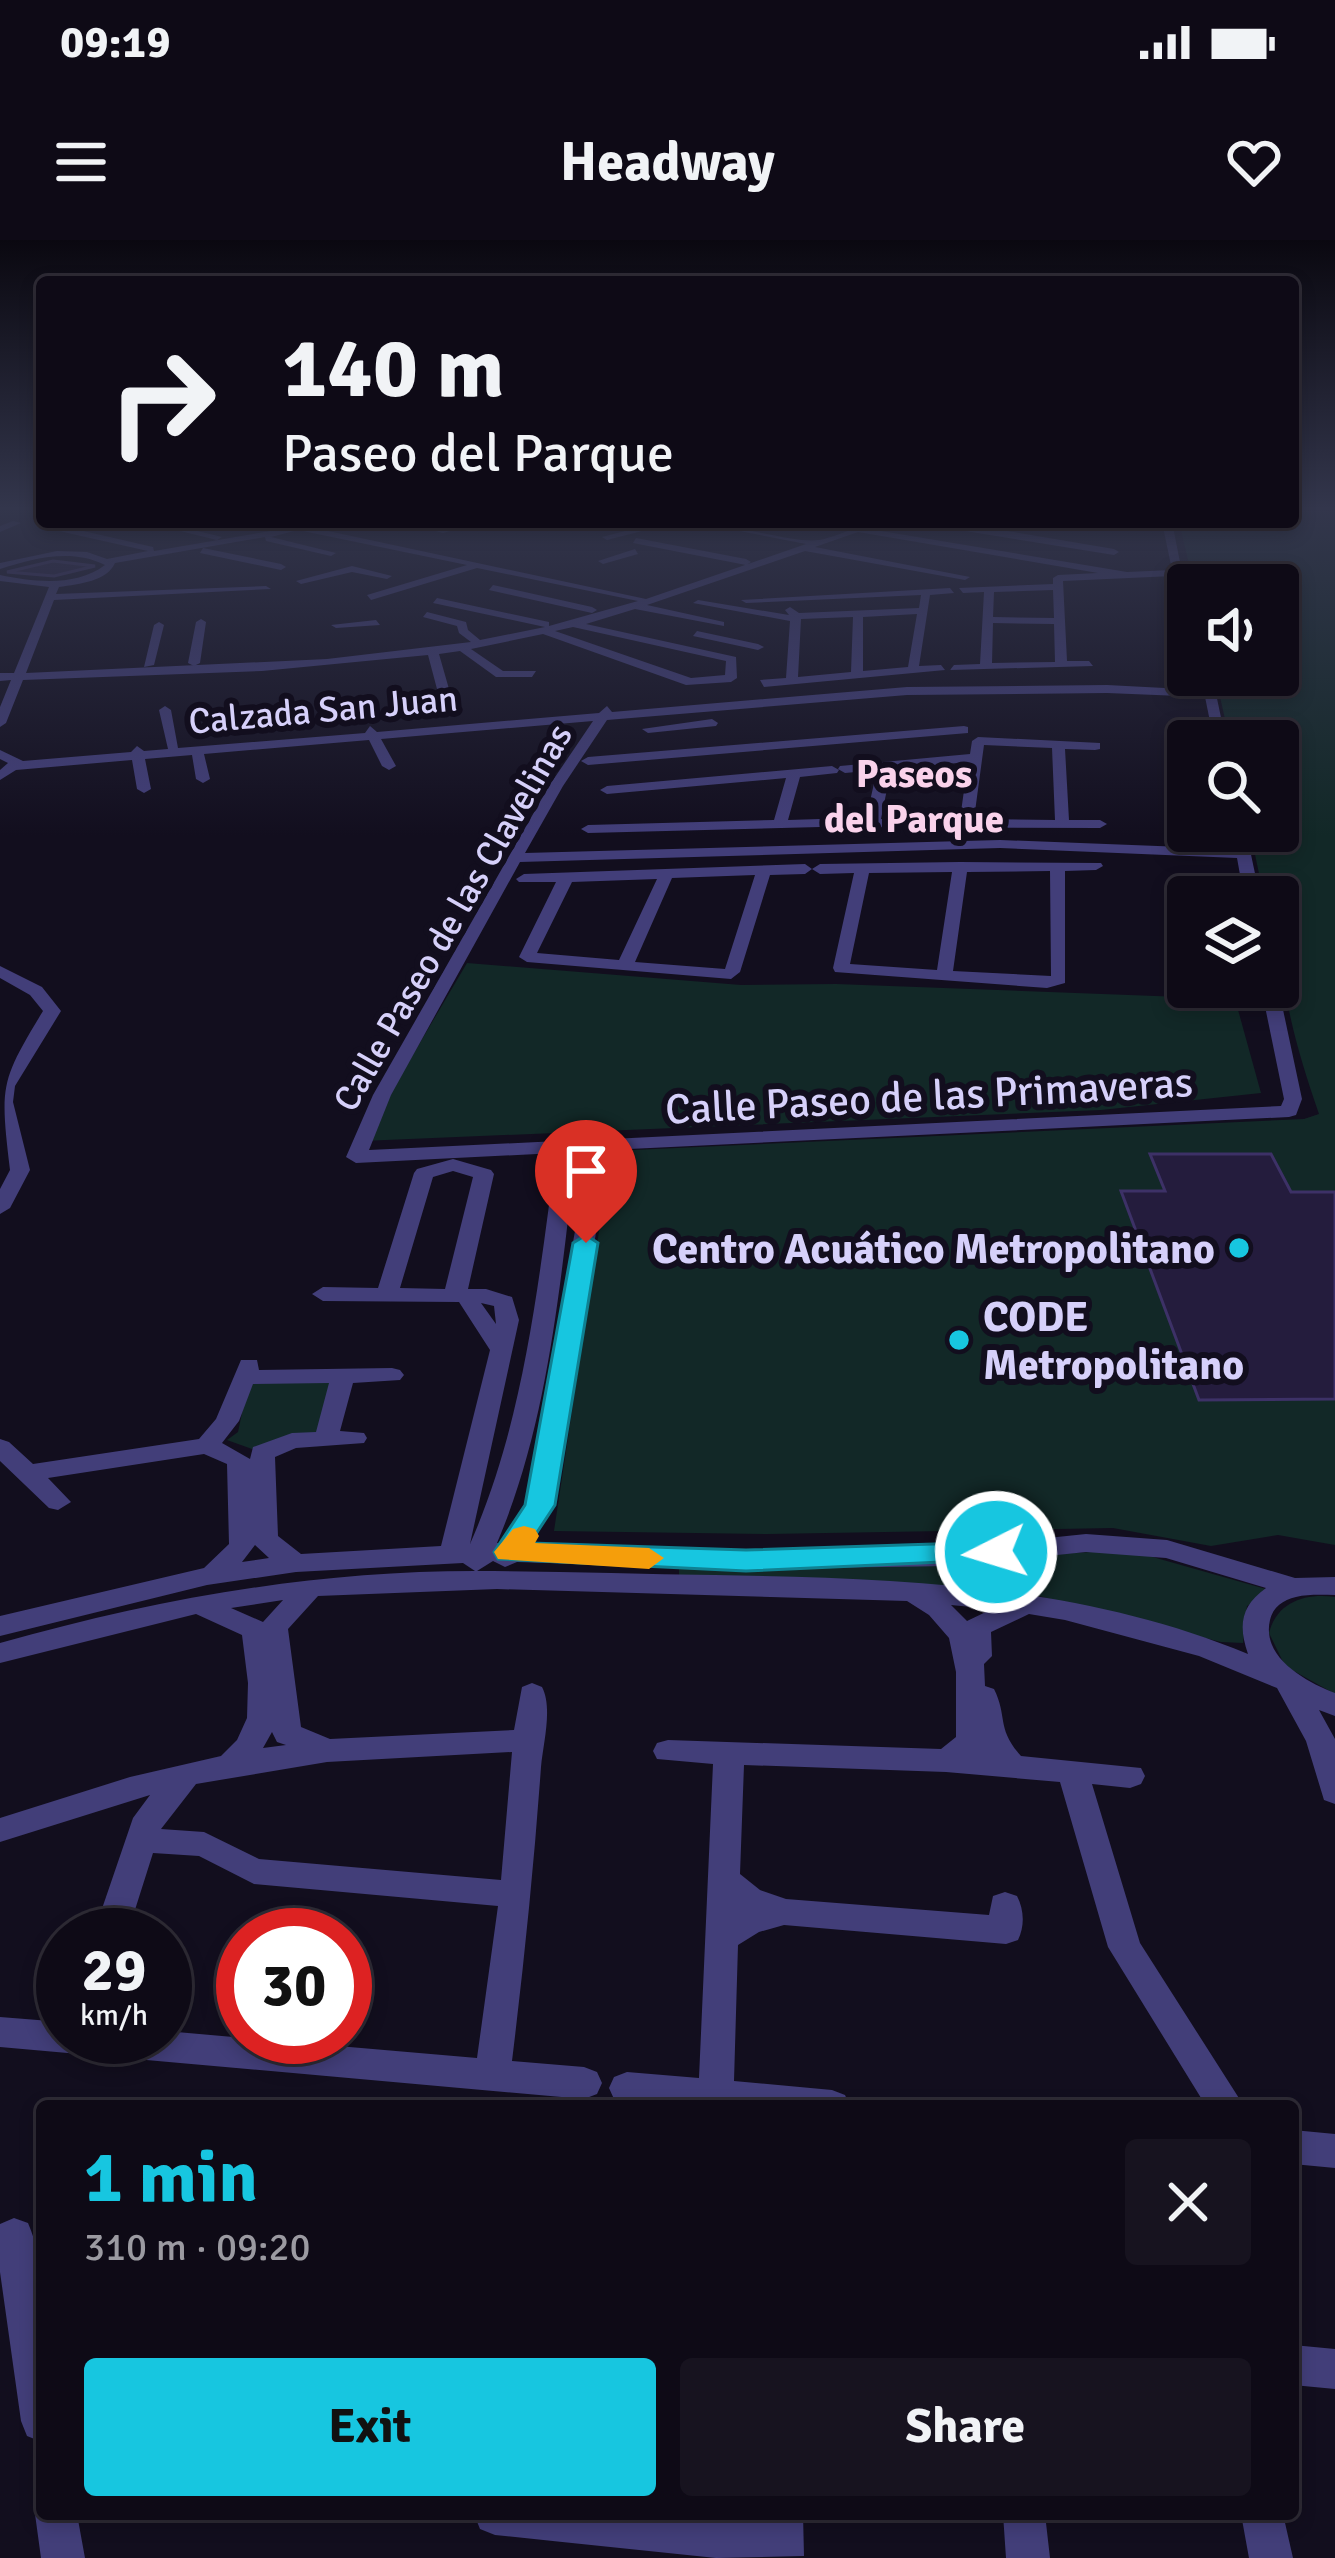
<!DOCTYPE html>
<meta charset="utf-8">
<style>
body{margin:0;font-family:Signika,sans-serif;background:#17131f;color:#f1f3f6;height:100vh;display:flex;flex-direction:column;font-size:45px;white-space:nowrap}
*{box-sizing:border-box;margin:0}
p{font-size:39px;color:#9b9aa1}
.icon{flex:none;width:66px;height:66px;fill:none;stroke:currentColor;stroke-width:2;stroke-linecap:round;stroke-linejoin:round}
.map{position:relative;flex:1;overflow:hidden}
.drawer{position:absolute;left:36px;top:1860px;width:1263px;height:420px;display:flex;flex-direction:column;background:#0e0a16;border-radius:12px;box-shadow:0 6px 18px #0003,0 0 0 3px #2e2b35}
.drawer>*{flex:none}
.hud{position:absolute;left:36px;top:36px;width:1263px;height:252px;border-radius:12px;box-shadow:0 6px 18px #0003,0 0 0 3px #2e2b35;background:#0e0a16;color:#f1f3f6;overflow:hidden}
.tools{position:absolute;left:1167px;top:324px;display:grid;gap:24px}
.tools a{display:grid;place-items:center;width:132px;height:132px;border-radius:12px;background:#0e0a16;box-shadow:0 6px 18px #0003,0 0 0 3px #2e2b35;font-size:60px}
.speed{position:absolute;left:36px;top:1668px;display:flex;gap:24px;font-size:60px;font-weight:700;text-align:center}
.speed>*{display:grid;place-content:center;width:156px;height:156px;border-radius:50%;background:#0e0a16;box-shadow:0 6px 18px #0003,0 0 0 3px #2e2b35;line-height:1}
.speed small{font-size:30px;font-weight:400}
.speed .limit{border:18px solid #d22;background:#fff;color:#111}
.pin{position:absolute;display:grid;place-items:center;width:102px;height:102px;color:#fff;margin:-123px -51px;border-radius:50% 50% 50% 0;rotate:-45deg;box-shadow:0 0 12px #0007}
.pin .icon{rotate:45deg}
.me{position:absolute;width:132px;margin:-66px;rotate:265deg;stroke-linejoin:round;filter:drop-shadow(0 0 9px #0008)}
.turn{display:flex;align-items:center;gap:42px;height:252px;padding:0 48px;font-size:54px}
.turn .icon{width:156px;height:156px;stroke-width:2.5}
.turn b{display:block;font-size:84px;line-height:102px}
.round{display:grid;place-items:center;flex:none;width:126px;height:126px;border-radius:12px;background:#17131f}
.headline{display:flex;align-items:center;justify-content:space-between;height:204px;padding:0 48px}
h1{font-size:72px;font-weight:800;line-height:90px;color:#17c6e0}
.action{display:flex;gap:24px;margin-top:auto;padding:24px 48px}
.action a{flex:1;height:138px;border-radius:12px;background:#17c6e0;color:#111;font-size:48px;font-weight:800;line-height:138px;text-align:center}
.action a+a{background:#17131f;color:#f1f3f6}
.status{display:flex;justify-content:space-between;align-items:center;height:84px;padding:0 60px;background:#0e0a16;direction:ltr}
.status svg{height:33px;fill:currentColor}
header{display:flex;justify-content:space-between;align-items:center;height:156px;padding:0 48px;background:#0e0a16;font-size:54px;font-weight:800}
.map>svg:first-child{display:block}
</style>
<div class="status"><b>09:19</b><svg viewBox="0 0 49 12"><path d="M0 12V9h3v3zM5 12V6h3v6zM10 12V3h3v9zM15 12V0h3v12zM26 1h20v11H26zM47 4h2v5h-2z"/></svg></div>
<header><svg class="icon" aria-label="menu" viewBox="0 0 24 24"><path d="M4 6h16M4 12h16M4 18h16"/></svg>Headway<svg class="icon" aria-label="heart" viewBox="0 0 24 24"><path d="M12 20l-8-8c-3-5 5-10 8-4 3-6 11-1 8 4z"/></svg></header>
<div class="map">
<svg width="1335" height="2318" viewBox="0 0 1335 2318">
<rect width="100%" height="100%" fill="#120e1e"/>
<path fill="#122827" d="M1293,271H1335V1305L1278,1295L1211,1306L1113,1288L768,1294L554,1291L611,911L1304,879L1319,874C1292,796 1278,740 1278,657H1264L1250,591H1278V501H1230L1215,435H1278V345H1194L1179,282H1293Z
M467,723L741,745L836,744L1235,759L1261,853L1101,870L362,901Z
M332,1140L319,1195L252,1209L227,1200L238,1192L248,1144Z
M1128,1310L1273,1351L1247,1366L1243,1403L1221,1402L1039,1356L679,1339V1323H896Z
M1335,1357V1454L1285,1426L1269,1393C1277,1362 1305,1353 1335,1357Z"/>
<path fill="#241c3d" stroke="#3d3167" stroke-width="3" d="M53,321L95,326L54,336L7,332Z
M1150,914H1271L1291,952H1335V1159L1199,1160L1121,951H1165Z"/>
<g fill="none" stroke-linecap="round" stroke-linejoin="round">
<path fill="#423e79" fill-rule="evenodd" d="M13,281L21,283L0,292V286Z
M143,282H161L222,297L217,300Z
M268,282H286L646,359L806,304L693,282C728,282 794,304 819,300C842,296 861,282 885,282L869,289L1127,332L1172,330L1162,282H1172L1188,362V392L1183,389L1173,336L1063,341L1067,421H1089L1093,426L950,430L954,425L980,424L984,352L963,353L959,348L1053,344V338L1058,335L1098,333L858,292L815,307L970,337L965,340L805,311L647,365L724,382V386L635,369L586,384L736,417L737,438L731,442L686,445L543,394L471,409L503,431H536L532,437H496L460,411L439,414L449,449L443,453L437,449L428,415L262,431L23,440L6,483L0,487V467L11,440L0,441V433H14L49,347L0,341V335C34,342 76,347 105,325C72,308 34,318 0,329V323L57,311L87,312L107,319L148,311L50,289L53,284L153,307L154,311L288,288ZM298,290L467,325L367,355L371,360L477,328L638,361L549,386V382L437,358L433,363L545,387L480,400L468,390L466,382L427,372L423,377L457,386L459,393L471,402L327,419L26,433L54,360L271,349L266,346L56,354L59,347C80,344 107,341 115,323L265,297L266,301L331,316L336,313L271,297ZM1053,350L1054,378L993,377L994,352ZM993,383L1054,384L1055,422L992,423ZM573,387L726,421L725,435L691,438L555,391Z
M418,282L443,287L479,283L443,293L405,283Z
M660,282H677L607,300L602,297Z
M954,282L1114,309L1119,312L1114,315L965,291Z
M636,298L746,319L751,322L746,325L633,303Z
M203,308L281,324L286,327L281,330L200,313Z
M635,309L638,314L603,324L598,321Z
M352,326L392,336L387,339L352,332L301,344L296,341Z
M493,345L592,367L597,370L592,373L489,350Z
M950,348L954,353L930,355L919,426L941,425L945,430L764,447L760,440L786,438L790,381L693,363L698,360L789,375L785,370L790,367L799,373L919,368L921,355L746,363L741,360ZM917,374L908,427L863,431V377ZM853,377L851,432L798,437L801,379Z
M201,379L206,382L200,423L194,426L188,423L196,382Z
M376,380L380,385L336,388L331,385Z
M159,382L164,385L154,425L144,427L154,385Z
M697,391L758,404L764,407L758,410L693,396Z
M1200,435H1212L1226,501H1214L1205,457L1107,453L907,455L607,480L563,546L525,613L1000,600L1235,609L1232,591H1246L1260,657H1244L1237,618L1000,608L520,622L391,855L369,910L558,901L568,893L578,900H591L594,893L601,891L611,899L1281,866L1284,859L1261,747L1278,746L1302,859L1296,875L1289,877L609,910L553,1265L532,1304L746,1311L951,1308L1086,1294L1167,1300L1295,1338L1335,1337V1355C1323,1355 1308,1354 1296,1357C1283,1360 1273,1367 1270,1380C1261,1418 1307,1442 1335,1453V1476L1319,1470L1335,1499V1564L1324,1560L1306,1501L1277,1448L1199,1416L1065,1380L1029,1374L991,1392L992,1416L984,1424L985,1446L994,1449C1008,1477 996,1488 1021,1516L1141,1528L1145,1536L1141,1544L1130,1548L1092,1544L1140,1703L1244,1866H1206L1108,1707L1060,1542L946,1532L744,1525L740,1634L760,1650L786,1659L989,1675L993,1656L1005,1652L1017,1656C1024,1669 1025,1686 1018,1700L1006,1704L784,1685L759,1692L738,1705L734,1841L832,1850L845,1855L850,1866H650L614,1859L609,1848L614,1837L627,1832L699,1838L713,1524L657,1519L653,1511L657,1503L668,1500L941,1509L956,1497V1432L949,1398L929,1375L907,1361L497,1349L318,1356L288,1389L301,1487L330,1499L514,1490L522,1447L532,1443L542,1447C553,1468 543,1504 541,1527C534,1626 524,1723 512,1821L584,1827L597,1832L602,1843L597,1854L584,1859L0,1807V1777L63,1782V1797H165V1791L477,1818L498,1666L254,1644L199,1616L153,1613L127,1695H93L133,1578L150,1555L0,1602V1578L130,1537L221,1516L237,1500L247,1478L248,1443L242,1395L196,1374L0,1423V1403C157,1359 312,1331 475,1331L463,1323L296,1332L207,1345L0,1396V1376L204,1328L229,1304L227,1224L204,1214L48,1238L71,1262L58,1270L49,1268L0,1221V1199L9,1202L33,1224L199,1199L216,1179L241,1120H257L259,1130L392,1128L400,1130L404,1135L400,1140L353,1143L340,1191L364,1193L367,1198L364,1203L296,1208L275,1217L278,1296L301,1314L441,1306L490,1110L459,1062L323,1061L312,1054L323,1047L378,1048L414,933L417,929L453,919L491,930L494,934L468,1049H486L512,1057L519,1080L470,1304C524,1182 538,1045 556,913L356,923L346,917L373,855L549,546L593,481L381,499L396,526L389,530L382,526L369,500L204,514L210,539L203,543L196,539L192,515L145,519L151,549L144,553L137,549L132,520L16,530L0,540V530L8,523L0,519V510L23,521L131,512L137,506L144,511L168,509L159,470L165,466L171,470L178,508L365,493L370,486L377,492L599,473L607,466L612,472L907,447L1107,445L1203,450ZM589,911L527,1265L503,1303H497C549,1181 560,1043 576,912ZM453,931L473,937L445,1049L400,1048L433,937ZM481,1063L494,1066L496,1084ZM329,1143L316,1192L292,1193L253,1207L250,1219L222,1203L239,1181L253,1144ZM255,1305L269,1318L242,1322ZM1086,1312L1166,1318L1266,1348C1241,1366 1238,1385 1248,1414C1079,1344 895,1338 715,1335C636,1334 556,1331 477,1331L493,1321L505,1327L517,1322L746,1329L951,1326ZM283,1360L263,1382L231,1368ZM951,1365L992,1369L967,1381ZM272,1492L277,1502L286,1505L263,1508ZM512,1512L501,1640L259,1619L204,1592L161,1589L196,1544L327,1522Z
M712,479L718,483L716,486L648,493L642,489Z
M964,486L968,487V493L588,525L581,521L588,517Z
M978,497L1100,503V509L1095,510L1065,509L1069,580H1100L1107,584L1100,588L834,587L827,583L820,587L588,593L581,589L588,585L774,580L786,538L607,554L600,550L607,546L832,526L839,530L837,533L800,537L788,580L820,579L827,583L834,579H866L877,530L845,533L838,529L840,526L970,514L972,501ZM984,505L1052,508L1055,580L974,579ZM968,522L960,579H881L891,529Z
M960,622L1101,623L1103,626L1096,630L1065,631V743L1047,748L835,732L833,728L854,633L820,634L812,629L805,634L770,635L740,732L731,739L527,722L519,717L556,642H519L516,639L524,634L805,624L812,629L820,624ZM1050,631L1051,736L953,731L967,632ZM952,632L937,730L850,724L869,633ZM755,635L725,729L635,722L672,638ZM657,639L619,720L537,713L572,642Z
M0,726L42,747L61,771L15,846L13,862L30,930L10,968L0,974V949L10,930C0,845 0,842 43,771L30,755L0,738Z
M1293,1890L1335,1894V1928L1293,1924Z
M14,1978L28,1983C54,2043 42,2136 42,2202L27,2196L21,2181L0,2032V1984Z
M1293,2105L1335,2109V2149L1293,2145Z
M41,2259L42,2274H77L85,2318H41L35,2274Z
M474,2274H709L760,2279L761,2274H803L804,2316L716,2318L495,2295L480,2289Z
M1003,2274H1045L1050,2318H1006Z
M1241,2274H1283L1293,2318H1249Z"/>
</g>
<linearGradient id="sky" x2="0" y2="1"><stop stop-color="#0a0810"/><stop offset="0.45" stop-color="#33364c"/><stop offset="1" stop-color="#33364c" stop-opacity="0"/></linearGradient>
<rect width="1335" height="596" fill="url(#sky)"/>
<path fill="#17c6e0" stroke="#0f8192" stroke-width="3" d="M586,995L598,1003L555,1265L530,1303L746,1310L996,1302L1011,1312L1007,1319L746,1331L498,1319L494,1312L525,1265L573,1003Z"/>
<path fill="#f59e0b" d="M524,1286L535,1289L539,1296L535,1303L649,1308L664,1318L649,1329L498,1319L494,1312L513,1289Z"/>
<g fill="#17c6e0" stroke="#120e1e" stroke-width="4.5">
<circle cx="1239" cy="1008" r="12"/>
<circle cx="959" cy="1100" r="12"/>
</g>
<g text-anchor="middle" stroke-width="12" stroke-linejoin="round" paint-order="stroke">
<g font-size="36" fill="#d6d0fa" stroke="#120e1e">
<text transform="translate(323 469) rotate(-5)" y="13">Calzada San Juan</text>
<text transform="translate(452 677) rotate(-60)" y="13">Calle Paseo de las Clavelinas</text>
</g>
<g font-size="39" font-weight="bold" fill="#fad2eb" stroke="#120e1e">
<text x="914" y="547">Paseos<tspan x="914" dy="45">del Parque</tspan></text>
</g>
<g font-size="42" fill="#d6d0fa" stroke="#120e1e">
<text transform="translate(929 855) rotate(-3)" y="15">Calle Paseo de las Primaveras</text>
</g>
<g font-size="42" font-weight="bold" fill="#d6d0fa" stroke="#120e1e" text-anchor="end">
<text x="1215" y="1023">Centro Acuático Metropolitano</text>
<text x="983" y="1091" text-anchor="start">CODE<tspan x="983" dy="48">Metropolitano</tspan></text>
</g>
</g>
</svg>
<div class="tools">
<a><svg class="icon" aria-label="sound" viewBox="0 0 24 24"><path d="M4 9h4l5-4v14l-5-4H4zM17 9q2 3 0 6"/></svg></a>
<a><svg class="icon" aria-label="search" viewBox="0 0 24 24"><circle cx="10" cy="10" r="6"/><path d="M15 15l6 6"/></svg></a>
<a><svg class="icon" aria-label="layers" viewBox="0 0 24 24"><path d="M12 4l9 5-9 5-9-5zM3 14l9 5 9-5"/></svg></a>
</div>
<div class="speed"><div>29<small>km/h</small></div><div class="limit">30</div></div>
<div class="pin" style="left:586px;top:1003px;background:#d93025"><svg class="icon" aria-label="arrive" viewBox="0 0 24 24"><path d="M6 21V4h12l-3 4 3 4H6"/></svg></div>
<svg class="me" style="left:996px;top:1312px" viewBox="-20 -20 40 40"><circle r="17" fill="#17c6e0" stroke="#fff" stroke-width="3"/><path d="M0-11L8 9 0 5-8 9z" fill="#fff"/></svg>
<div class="hud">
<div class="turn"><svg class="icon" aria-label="right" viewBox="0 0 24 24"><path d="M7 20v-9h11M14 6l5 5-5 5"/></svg><div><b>140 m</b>Paseo del Parque</div></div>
</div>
<section class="drawer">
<div class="headline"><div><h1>1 min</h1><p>310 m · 09:20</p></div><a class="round"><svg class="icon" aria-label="close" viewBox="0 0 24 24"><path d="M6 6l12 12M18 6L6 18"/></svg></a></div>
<div class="action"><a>Exit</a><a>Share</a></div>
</section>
</div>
